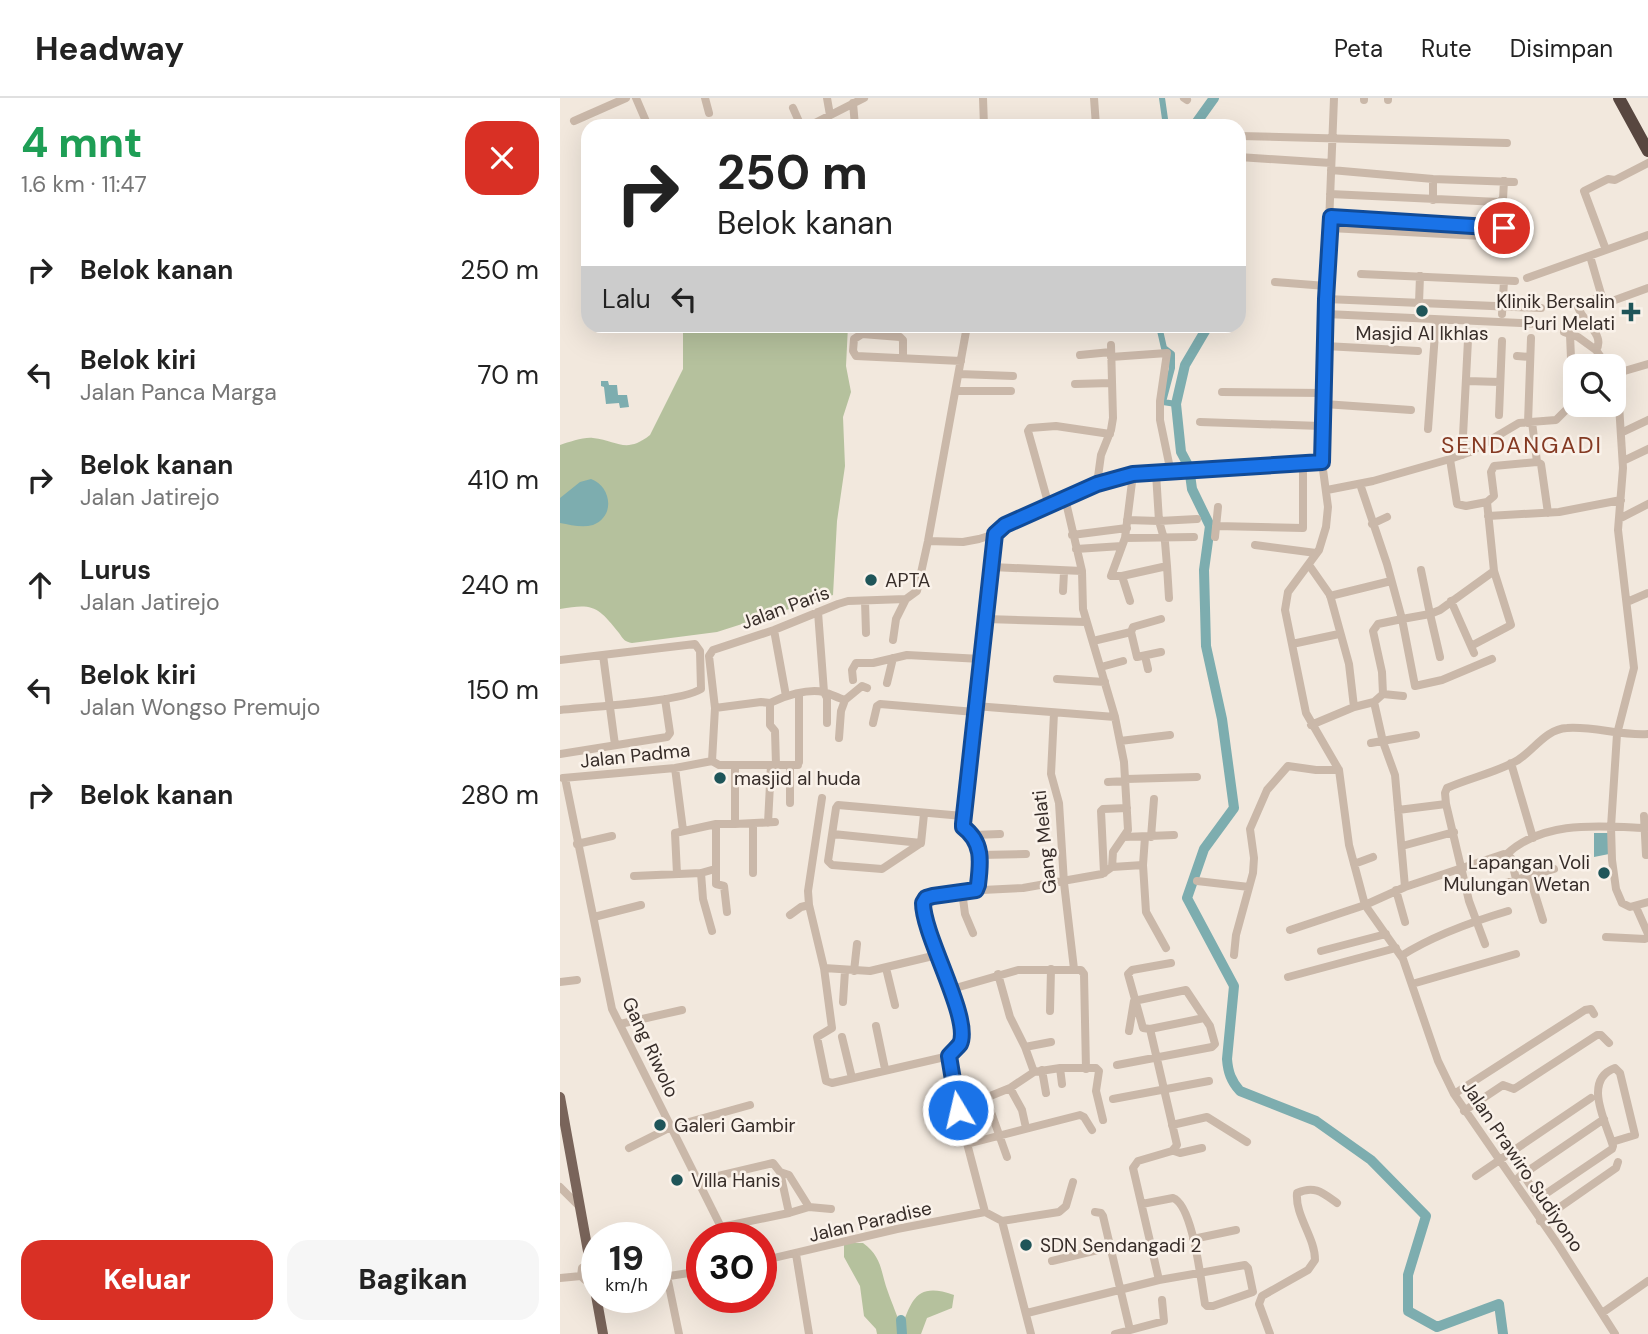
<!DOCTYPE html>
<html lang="id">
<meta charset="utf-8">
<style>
body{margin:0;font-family:"DM Sans",sans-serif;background:#f6f6f6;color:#222;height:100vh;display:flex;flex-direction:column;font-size:26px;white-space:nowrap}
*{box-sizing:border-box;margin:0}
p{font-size:23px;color:#767676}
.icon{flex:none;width:38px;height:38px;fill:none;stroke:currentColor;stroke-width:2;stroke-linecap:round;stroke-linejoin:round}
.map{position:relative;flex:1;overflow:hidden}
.side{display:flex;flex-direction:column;background:#fff;width:560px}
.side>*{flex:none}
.top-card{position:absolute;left:21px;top:21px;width:665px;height:214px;border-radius:21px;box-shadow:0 7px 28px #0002;background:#fff;color:#222;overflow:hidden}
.tools{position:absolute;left:1003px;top:256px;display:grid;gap:14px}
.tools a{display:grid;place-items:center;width:63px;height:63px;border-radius:14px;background:#fff;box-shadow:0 7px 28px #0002;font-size:35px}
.speed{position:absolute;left:21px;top:1124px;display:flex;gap:14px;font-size:35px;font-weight:700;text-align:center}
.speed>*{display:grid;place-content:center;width:91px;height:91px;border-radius:50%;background:#fff;box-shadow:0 7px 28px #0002;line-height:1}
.speed small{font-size:18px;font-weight:400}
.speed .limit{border:10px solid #d22;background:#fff;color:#111}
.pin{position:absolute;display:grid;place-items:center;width:60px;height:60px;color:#fff;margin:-30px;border:4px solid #fff;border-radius:50%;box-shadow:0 2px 7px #0007}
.me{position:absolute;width:77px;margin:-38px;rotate:351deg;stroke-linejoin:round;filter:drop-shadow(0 0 5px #0008)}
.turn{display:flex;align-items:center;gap:24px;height:147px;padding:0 21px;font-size:32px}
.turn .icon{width:91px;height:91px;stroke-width:2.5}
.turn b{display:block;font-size:49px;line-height:60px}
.then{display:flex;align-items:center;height:66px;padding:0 21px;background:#0003;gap:14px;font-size:26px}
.round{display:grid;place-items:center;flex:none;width:74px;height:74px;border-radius:21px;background:#f6f6f6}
.headline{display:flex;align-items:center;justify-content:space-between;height:119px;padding:0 21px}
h1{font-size:42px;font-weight:800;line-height:52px;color:#1e9e55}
.primary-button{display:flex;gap:14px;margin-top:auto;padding:14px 21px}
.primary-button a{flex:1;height:80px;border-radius:21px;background:#d93025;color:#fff;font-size:28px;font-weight:800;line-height:80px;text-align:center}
.primary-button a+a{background:#f6f6f6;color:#222}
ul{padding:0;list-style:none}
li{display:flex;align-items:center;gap:21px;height:105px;padding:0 21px}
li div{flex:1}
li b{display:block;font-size:26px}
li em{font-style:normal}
header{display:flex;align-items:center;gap:42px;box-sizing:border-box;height:98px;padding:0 35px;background:#fff;border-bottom:2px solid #e0e0e0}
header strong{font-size:33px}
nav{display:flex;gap:38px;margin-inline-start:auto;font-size:24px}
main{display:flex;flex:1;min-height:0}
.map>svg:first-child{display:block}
</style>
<header>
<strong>Headway</strong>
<nav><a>Peta</a><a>Rute</a><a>Disimpan</a></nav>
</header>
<main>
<section class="side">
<div class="headline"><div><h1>4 mnt</h1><p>1.6 km · 11:47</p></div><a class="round" style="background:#d93025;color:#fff"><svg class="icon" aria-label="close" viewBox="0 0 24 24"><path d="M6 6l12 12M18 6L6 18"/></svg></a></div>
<ul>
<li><svg class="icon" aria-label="right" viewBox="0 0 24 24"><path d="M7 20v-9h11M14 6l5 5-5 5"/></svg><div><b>Belok kanan</b></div><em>250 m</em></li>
<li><svg class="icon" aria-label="left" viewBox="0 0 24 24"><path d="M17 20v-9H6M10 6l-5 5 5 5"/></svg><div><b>Belok kiri</b><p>Jalan Panca Marga</p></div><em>70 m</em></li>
<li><svg class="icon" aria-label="right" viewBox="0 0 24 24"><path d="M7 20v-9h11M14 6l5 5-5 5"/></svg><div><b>Belok kanan</b><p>Jalan Jatirejo</p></div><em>410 m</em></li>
<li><svg class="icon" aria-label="ahead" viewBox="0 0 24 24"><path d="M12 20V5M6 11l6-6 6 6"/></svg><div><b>Lurus</b><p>Jalan Jatirejo</p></div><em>240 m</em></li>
<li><svg class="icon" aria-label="left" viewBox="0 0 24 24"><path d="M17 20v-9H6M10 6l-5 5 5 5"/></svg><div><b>Belok kiri</b><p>Jalan Wongso Premujo</p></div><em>150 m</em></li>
<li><svg class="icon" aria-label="right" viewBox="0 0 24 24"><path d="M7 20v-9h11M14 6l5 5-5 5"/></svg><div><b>Belok kanan</b></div><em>280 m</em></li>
</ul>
<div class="primary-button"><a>Keluar</a><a>Bagikan</a></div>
</section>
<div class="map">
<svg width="1088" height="1236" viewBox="0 0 1088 1236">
<rect width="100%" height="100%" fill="#f2e8dd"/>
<path fill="#b5c19d" d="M123,228H288L286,268L291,294L283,319L285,368L277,423L273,497L157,534L72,545C65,544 63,541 59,535C38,509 34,505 0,511V347C10,344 23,339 33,340C58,343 66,356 90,337L123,271Z
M284,1145H303C323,1160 320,1173 328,1194C332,1206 338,1218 341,1231C352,1201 357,1184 394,1197L392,1210L367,1220L361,1236H317L316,1231L304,1218L300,1188L284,1159Z"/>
<path fill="#7dadaf" d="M48,283L49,287H57L58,297H67L69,309L60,310L59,305L46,306L44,289L41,288V283Z
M31,381C51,388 56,418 33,427C22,430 11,427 0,425V400L20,384Z
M1034,735H1048L1049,756L1034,759Z"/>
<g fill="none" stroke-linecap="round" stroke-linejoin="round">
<path stroke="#7dadaf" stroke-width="6" d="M602,0L606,28
M599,228L604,250L612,256V270L603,304L616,306"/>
<path stroke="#7dadaf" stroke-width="10" d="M634,28L654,0
M648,228L625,267L616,306L621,354L629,369L632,391L650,428L644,472L646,548L662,621L674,710L644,751L627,800L674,888L667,961C668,974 671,983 680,993L756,1023L811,1062L866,1118L848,1177V1213L877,1229L939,1206L943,1236
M341,1222L342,1236"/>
<path stroke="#cab8a9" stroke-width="8" d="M76,0L88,28
M145,0L149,15
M267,0L270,17
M423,0L424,28
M534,0L536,28
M624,0L627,2
M774,0L761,328L762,364L768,409L766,429L759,452L728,494L725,512L746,615L779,672L789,747L805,807L843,861L878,963L894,996L999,1148L1055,1236
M804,2V0
M828,2V0
M293,5L295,28
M233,10L241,28
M14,23L66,0
M249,28L304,0
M680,38L947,45
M679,59L771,65
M771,72L873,81L954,84
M770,96L939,104L943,101L944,83
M873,102V81
M771,119L941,128L946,132
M770,130L960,140
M1046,152L1024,93L1048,81L1055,82L1088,65
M1030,158L1044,206L1088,190
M801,176L955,183
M967,180L1088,137
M715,184L766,188
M1042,198L1018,209C1022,223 1046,237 1036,252L1047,268
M766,201L981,210
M859,205L860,178
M766,216L982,226
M942,216L944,183
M1004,234L1018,239L1036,252
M1010,237L1011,260L1015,269
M765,248L858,253
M520,257L551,254
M957,258L970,259
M551,259L607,255L600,303V322L611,375
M343,260V242L340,239L302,236L294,241L293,253L296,258L401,263
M1057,275L1063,370L1058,432L1074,570L1057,636L1051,729L1052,762L1056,791L1062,805L1070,809L1088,804
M399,276L453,278
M1054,276L1088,266
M907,283L940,284
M515,286L551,285
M396,293H451
M662,294L764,295
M764,306L851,312
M939,317L942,243
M640,324L761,328
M968,325L971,240
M868,331L876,222
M1065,333L1088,322
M902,357L908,242
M890,361L897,406L906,408L927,404L934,473L951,527L911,548
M1063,363L1088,351
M977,364L981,366L988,415
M596,375L599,423L605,444L607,468
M573,376L565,440L551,478H562L607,468L609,500
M537,386L541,357L551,332L553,320L551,247
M767,392L813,383L890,361L910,354L959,325L996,322L1015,303
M927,404L934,398L931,374L934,368L977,364L972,324
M489,408L468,333L470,330L496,328L550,336
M928,418L999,414L1061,402
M1059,421L1088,406
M567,422L599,423L637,421
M812,426L827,419
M656,428L743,430V366
M512,437L567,430
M655,439L658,409
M565,440L634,439
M368,443L403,444L419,441L435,436L445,427L537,386L573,376L762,364
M695,447L756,455
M516,451L562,448
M749,467L770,497L789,566L794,609
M432,469L522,473
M861,472L870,516L880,512L934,473
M562,478L570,503
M503,493L504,474
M770,498L831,483
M305,503L306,535
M891,503L914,555
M1067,504L1088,495
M258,514L264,594L267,600V625
M426,521L526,524
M214,532L226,598
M571,534L577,559L601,554
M333,542L336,521L346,501
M533,543L571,534L573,529L601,521
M732,546L779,536
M43,557L55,647
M585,558L588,571
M880,559L870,516L842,521L855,588L882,582L932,561
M0,562L135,546L140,553L141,591C121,604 29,609 0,612
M541,569L563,563
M497,581L545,584
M293,582L292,572L296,565H313L347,557L421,561
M327,585L333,560
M239,596V664
M823,596L843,598
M210,605C224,598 248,590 264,594C271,596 278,600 285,602L302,588L307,590
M415,608L555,619
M155,610L201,604L210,605V627L215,633L216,667
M494,615L491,676L499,705L504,785L514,871
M313,625L317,608L320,606L415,614
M751,627L794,609L814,604
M279,640L281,613L285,602
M560,643L610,637
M811,645L856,637
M0,656L107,639L110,635L105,601
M152,663L155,610L149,558L153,552L214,532L278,506L288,503L346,501L357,493L368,443L407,228
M152,663L159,667H238
M951,665L973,740
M230,667V705
M115,670L123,732
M3,680L115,670L152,663
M5,680L52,911L161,1129L163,1139
M566,681L637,679
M548,684L566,683
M262,700L248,793L249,807L264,870L272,930L257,939L266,983L272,985L389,958
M838,712L886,706
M364,716L361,745L322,771L272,767L268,763L276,710L278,707L403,718
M1084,718L1086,757
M208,725L211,667
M156,726V786L164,788L167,814
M175,726L215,724
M193,726V775
M273,736L361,745
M414,737L440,736
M564,739L614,737
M585,739L583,767L586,814L606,850
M591,739L594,701
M17,746L52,738
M842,748L894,734
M947,756C983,722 1039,728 1085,730
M420,757L466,756
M794,766L813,759
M552,769L583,767
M141,775L143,801L152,833
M544,775L541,713L543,711L567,710
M117,776L115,735L156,726H175V668
M969,777L983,822
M74,778L141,775L155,771
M637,783L689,789
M938,787L994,771
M845,789L944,756L951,760L956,781
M416,792C423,768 423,744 403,729V726L435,436
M836,792L845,824
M402,793L405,816L413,835
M1076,809L1088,836
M230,817L241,809L249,807
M34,819L81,807
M730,832L805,807L845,789L835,677L823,644L814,604L823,596L822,574L813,533L818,526L842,521L827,466L800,386
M1046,839L1085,841L1087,840L1088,837
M925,846L909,803L886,706L885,695L887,690C909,680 938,674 958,662C974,652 986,631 1007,630C1034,628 1061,638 1088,636
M761,853L826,836
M674,857L676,837L693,775L694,760L690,731L707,692L728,668L756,672H779
M841,858C874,837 911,824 948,813
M264,870L310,873L377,857
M326,870L335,907
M294,873L297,846
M438,876L450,919L465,949L474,974
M728,879L836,850
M0,884L17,882
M852,886L956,856
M392,891L458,872H521L524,876L526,971
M283,904L285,873
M490,913L491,871
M60,926L122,912
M316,928L325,971
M590,931L644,920
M282,939L292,980
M465,949L491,944
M557,967L652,949L655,946L650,928L626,892L574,903L569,933
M500,970L502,986
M482,972L486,995
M450,990L462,1012L466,1030
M894,996L1025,912L1031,911L1034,916
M426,1000L447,1059
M553,1001L649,983
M398,1011L450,990L474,974L500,970H536L539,973L536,993L543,1022
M904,1013L943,987L954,991L1037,937H1041L1049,945
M612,1027L647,1019L687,1044
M407,1046L520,1017L524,1019L532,1032
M69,1050L111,1029L190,1007
M614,1053L620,1055L642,1050
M220,1074L229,1077L249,1109
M963,1076L977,1098L981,1099L1052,1051L1053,1048C1046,1024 1022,982 1055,970L1060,975L1075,1037L1052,1044
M916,1078L1031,1000
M959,1079L1044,1021
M137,1083L213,1065L220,1074L229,1115
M0,1089L20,1109
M582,1106L613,1100C633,1107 641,1184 645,1206L647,1208H653L693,1194L688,1170L685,1167L599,1182
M425,1114L398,1011L389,958L400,946L401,940L392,891L377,857L363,805L366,800L373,798L402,793L463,790L542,776L552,769L553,754L568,732L564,664L555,619L523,511L522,473L505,400
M425,1114L442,1123L471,1236
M535,1114L541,1115L543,1118L570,1232
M442,1123L499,1114L506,1108L513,1084
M980,1123L1056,1070L1058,1064
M161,1129L229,1115L249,1109L271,1111
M633,1141L676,1132
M236,1156L249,1236
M201,1163L337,1131L425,1114
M492,1163L550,1149
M30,1165L22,1170L21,1178L25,1182L33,1183
M107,1178L119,1236
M0,1180L21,1178
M96,1180L142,1173
M467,1215L599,1182L573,1070L578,1063L612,1053L617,1047L590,931L583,930L568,876L572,872L611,865
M1042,1215L1088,1183
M555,1236L604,1223L602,1202
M710,1236L699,1206L702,1198L748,1172L755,1162C755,1139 735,1118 737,1095C755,1087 763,1095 777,1105"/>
<path stroke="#79645a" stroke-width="10" d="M0,999L43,1236"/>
<path stroke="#584740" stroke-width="12" d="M1059,0L1088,53"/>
</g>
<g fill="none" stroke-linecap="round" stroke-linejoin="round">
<g stroke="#114b97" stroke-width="18">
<path id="route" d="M398,1012L389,958C392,954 397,950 400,946C412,921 363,838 363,805L366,800L373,798L416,792L418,787C421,763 423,744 403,729V726L435,436L445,427L537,386L573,376L762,364L766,201L771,119L944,130"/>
</g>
<use href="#route" stroke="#1a73e8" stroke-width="12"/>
</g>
<g fill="#1f5559" stroke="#faf2ea" stroke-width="2.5">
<circle cx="862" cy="213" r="7"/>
<path d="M1067.5 203.5h7v7h7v7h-7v7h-7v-7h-7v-7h7z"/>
<circle cx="311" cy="482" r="7"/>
<circle cx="160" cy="680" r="7"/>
<circle cx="1044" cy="775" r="7"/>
<circle cx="100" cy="1027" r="7"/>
<circle cx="117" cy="1082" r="7"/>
<circle cx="466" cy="1147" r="7"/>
</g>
<g text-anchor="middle" stroke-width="5" stroke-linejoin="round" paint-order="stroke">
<g font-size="19" fill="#372d29" stroke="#faf2ea" text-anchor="start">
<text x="1055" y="210" text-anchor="end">Klinik Bersalin<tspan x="1055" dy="22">Puri Melati</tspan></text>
<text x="862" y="242" text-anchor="middle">Masjid Al Ikhlas</text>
<text x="325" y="489">APTA</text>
<text x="174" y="687">masjid al huda</text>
<text x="1030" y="771" text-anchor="end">Lapangan Voli<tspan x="1030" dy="22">Mulungan Wetan</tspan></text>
<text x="114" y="1034">Galeri Gambir</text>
<text x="131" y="1089">Villa Hanis</text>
<text x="480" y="1154">SDN Sendangadi 2</text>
</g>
<g font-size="19" fill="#372d29" stroke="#faf2ea">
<text transform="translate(225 509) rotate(-20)" y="7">Jalan Paris</text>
<text transform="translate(75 657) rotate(-6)" y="7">Jalan Padma</text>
<text transform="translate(484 744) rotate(-96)" y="7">Gang Melati</text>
<text transform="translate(91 949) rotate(65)" y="7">Gang Riwolo</text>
<text transform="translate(963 1068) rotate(56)" y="7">Jalan Prawiro Sudiyono</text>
<text transform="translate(310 1123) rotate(-13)" y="7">Jalan Paradise</text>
</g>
<g font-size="23" letter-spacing="2" fill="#853a23" stroke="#faf2ea">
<text x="962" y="355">SENDANGADI</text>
</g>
</g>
</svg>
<div class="tools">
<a><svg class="icon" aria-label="search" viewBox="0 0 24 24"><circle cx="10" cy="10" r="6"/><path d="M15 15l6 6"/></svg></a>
</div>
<div class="speed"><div>19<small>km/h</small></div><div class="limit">30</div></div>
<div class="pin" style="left:944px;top:130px;background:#d93025"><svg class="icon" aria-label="arrive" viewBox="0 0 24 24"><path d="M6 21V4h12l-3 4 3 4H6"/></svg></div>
<svg class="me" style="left:398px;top:1012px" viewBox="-20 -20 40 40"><circle r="17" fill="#1a73e8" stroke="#fff" stroke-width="3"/><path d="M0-11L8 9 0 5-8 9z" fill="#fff"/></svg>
<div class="top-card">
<div class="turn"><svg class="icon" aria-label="right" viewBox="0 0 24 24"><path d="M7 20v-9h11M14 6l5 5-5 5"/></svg><div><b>250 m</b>Belok kanan</div></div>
<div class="then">Lalu<svg class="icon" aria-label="left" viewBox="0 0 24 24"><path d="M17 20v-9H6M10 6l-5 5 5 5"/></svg></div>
</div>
</div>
</main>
